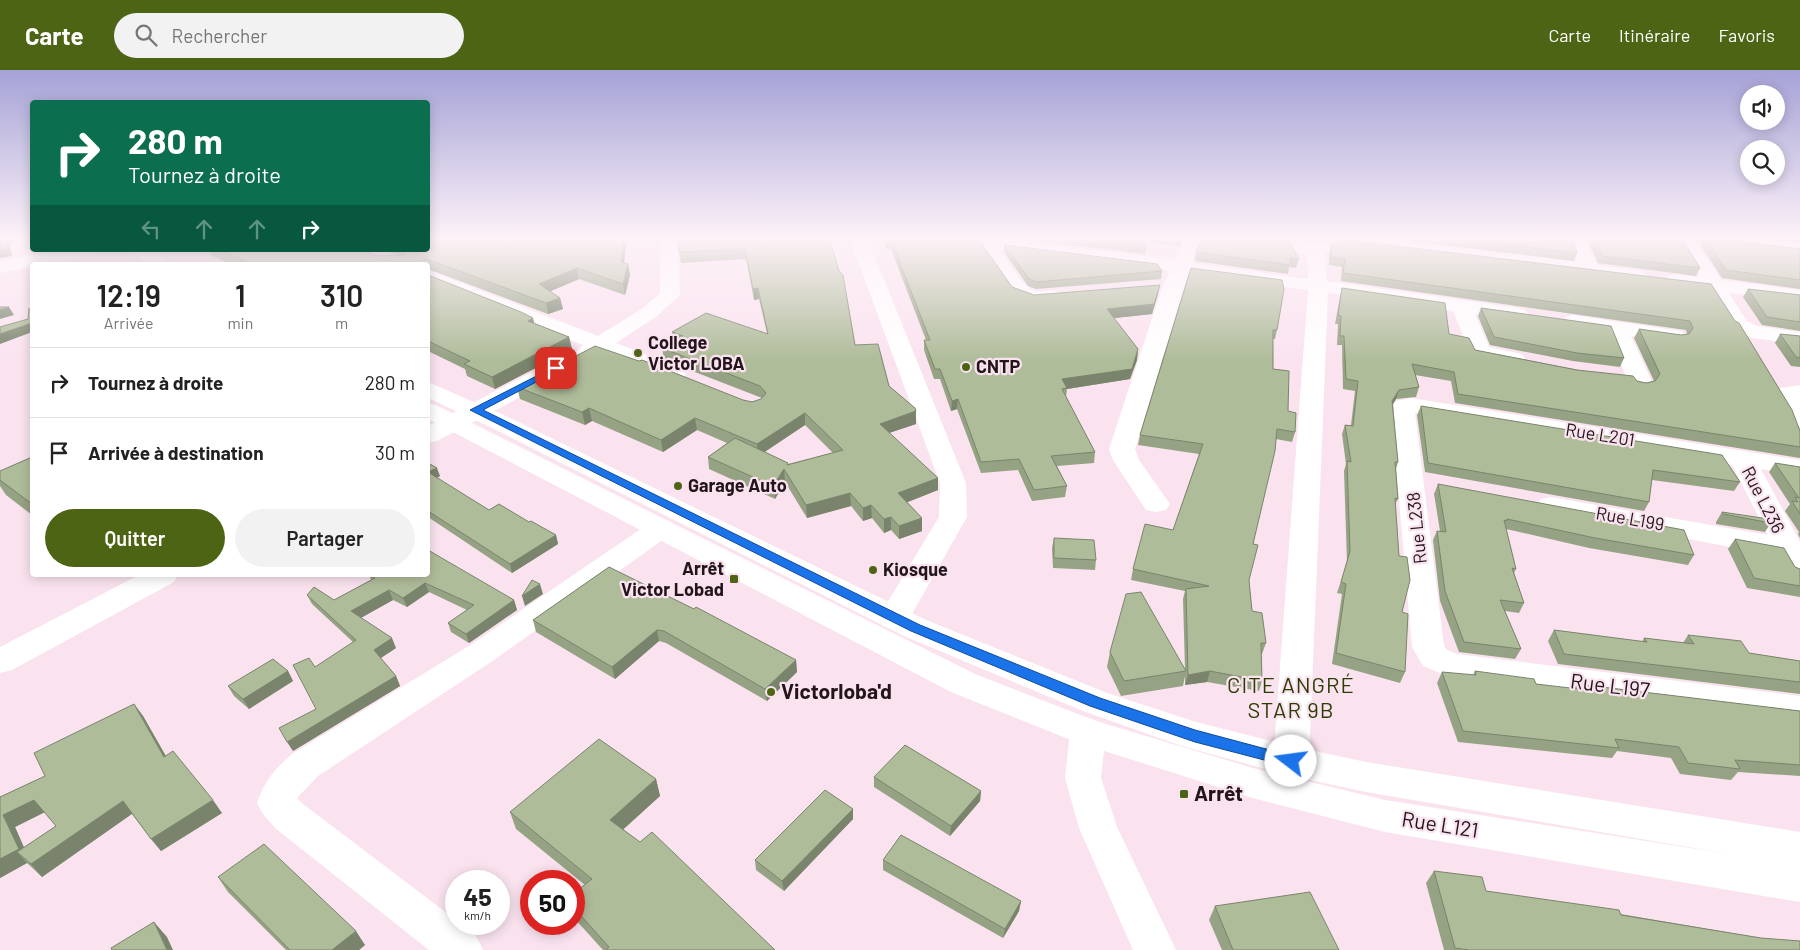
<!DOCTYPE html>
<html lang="fr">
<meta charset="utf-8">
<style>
body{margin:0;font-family:Barlow,sans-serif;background:#f2f2f2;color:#222;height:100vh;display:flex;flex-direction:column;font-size:19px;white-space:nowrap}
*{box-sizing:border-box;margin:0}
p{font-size:16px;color:#767676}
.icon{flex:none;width:28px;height:28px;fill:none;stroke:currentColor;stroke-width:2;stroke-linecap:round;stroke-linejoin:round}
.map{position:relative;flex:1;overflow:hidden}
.panel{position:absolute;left:30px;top:192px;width:400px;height:315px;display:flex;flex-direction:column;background:#fff;border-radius:5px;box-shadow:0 2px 12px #0003}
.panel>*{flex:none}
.top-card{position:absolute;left:30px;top:30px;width:400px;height:152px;border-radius:5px;box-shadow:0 2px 12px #0003;background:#0b6e4f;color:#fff;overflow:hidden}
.fabs{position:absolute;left:1740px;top:15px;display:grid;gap:10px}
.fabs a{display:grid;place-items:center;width:45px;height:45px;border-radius:50%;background:#fff;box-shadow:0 2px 12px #0003;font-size:25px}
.speed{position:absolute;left:445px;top:800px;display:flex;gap:10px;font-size:25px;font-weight:700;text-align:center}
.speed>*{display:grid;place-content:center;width:65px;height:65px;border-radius:50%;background:#fff;box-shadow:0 2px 12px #0003;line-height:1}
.speed small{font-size:12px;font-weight:400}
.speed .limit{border:8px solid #d22;background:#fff;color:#111}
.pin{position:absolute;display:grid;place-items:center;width:42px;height:42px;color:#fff;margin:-21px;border-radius:10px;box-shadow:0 2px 8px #0006}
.me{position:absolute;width:55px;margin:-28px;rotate:285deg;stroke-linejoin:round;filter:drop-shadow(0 0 4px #0008)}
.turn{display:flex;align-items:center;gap:18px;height:105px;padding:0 15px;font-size:22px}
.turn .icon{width:65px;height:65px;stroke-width:2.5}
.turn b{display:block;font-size:35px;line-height:42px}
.lanes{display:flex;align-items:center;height:48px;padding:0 15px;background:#0003;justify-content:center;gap:25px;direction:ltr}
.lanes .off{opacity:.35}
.eta{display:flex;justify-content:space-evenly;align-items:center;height:85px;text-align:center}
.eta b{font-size:30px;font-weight:600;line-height:35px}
.cta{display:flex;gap:10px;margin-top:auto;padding:10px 15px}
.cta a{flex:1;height:58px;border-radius:30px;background:#4c6413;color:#fff;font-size:20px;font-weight:600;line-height:58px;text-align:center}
.cta a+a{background:#f2f2f2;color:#222}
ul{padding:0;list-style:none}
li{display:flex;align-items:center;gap:15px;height:70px;padding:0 15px;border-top:1px solid #e0e0e0}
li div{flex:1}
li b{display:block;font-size:19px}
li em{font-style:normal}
header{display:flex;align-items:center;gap:30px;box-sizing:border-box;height:70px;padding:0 25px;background:#4c6413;color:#fff}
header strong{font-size:24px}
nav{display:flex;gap:28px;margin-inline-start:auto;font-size:18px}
.search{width:350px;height:45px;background:#f2f2f2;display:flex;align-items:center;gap:12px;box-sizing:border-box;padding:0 18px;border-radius:28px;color:#767676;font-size:19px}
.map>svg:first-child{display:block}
</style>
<header>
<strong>Carte</strong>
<div class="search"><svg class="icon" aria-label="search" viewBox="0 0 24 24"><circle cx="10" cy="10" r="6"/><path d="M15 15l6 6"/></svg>Rechercher</div>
<nav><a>Carte</a><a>Itinéraire</a><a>Favoris</a></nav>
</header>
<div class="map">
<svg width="1800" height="880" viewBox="0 0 1800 880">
<rect width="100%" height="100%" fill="#fae3ef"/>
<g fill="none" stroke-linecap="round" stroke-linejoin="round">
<path fill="#fff" fill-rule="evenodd" d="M13,167H32V177L16,171Z
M660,167H678L680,225L657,246L616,273L683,299L686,304L683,309L675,311L601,282L587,289L579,287L576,282L583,275L428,213V200L598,266L643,238L660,223Z
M849,167H867L966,413L967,447L905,556L894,559L883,556L878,548L939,447L940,413Z
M972,167H990L1175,190L1182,175L1180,167H1198L1200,175L1192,193L1308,209L1307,184L1288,179L1276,167C1282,167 1288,166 1293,167C1306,169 1310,177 1326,172L1325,167H1364L1577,192L1567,167H1585L1597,195L1642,201L1645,205L1642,209L1635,211L1343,176L1340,179L1325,183L1327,211L1518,238L1525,240L1528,244L1525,248L1518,250L1475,244L1489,277L1522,284L1525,289L1522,294L1514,296L1472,287L1453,241L1328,223L1309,691L1304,701L1291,706L1278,701L1273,691L1308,220L1188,204L1135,379L1139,390L1170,434L1166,440L1156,442L1146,440L1113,390L1109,379L1163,215L1170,201L1000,180C1008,191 1023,219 1036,221C1044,222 1051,220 1059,222L1062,226L1059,230L1034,233L1013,226Z
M1675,167H1693L1721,210L1800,220V232L1729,223L1747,251L1757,256L1800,262V274L1752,268L1732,259L1707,220L1668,214L1665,210L1668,206L1675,204L1699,207Z
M1752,168L1800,173V185L1746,177L1743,173L1746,169Z
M1573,245L1674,260L1682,261L1685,266L1682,271L1674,272L1631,266L1653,314L1649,319L1641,321L1633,319L1629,314L1608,262L1566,255L1563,251L1566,247Z
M552,294L560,296L563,301L560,306L437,371L428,373V356L544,296Z
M1800,315V357L1791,355L1775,328L1781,318Z
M1411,328L1800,390V406L1761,399L1800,472V509L1790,506L1778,486L1551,443L1541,441L1537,435L1541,429L1551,427L1768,465L1732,395L1415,343L1444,576L1447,580L1457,584L1800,626V652L1452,608L1423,596L1412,577L1391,340L1396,331Z
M661,449L671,452L675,458L671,464L494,590L318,706L297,728L303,734L456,850V854C471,854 478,868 483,880H429L275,758L263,744L257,733C264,712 275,698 292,684L472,574L651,452Z
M139,505H178L174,512L12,600L0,603V577Z
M1088,648L1100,652L1106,662L1101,708L1117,757L1176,880H1133L1079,758L1065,708L1070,662L1076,652Z"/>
<path fill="#fff" fill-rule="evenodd" d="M57,180H94L92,184L85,186L0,203V191Z
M131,180H152L170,195H149Z
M428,312L506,346L926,550L1107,623L1196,652L1291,676L1366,692L1800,762V832L1385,762L1253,728L1076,672L951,622L428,349V333L436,335L975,604L1096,651L1253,698L1385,730L1735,785L1366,722L1291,706L1182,676L1083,641L904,566L488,356L428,328Z"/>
</g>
<path fill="#96a284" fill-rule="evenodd" d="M428,167H627L624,193L628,194L630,205L625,225L579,209L550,221L560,228L563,239L548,244L428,199V195H234L212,186L209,180H362L377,186L396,185L382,180H428Z
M829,167L855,275L889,316L916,341V354L889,363L938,408V420L907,432L922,448V461L899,469L891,460L884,463L872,448L863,451L851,436L807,448L785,412L775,429L709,399L708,387L727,373L697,360L663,382L592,351L585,355L520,329L517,317L743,330L752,332L761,329L762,328L664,290L662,278L674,271L672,262L767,263L759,229L754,230L746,189L681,193L679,182ZM805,355L833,383L788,394L765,382Z
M882,167H977L1012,217L1034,225L1158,224L1152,244L1114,248L1138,279L1137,290L1130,309L1067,319L1066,327L1095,382L1094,393L1057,396L1067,416L1065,427L1032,431L1018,400L981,403L957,339L951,341L940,309H934L924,280V270H926L891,179H887Z
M1007,167H1181L1180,176L1144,172L1147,175L1145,184Z
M1199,167H1285L1299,189L1296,198L1289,197L1288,204L1195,191L1196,182L1201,173Z
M1380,167H1572L1577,183L1574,191Z
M1586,167H1681L1700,198L1696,206L1598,193Z
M1703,167L1800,179V219L1722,208L1700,174Z
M1763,167H1800V172Z
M1004,175L1162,201L1161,209L1036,219L1028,216L1004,182Z
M1331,176L1711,214L1800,361V388L1455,333L1451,311L1415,305L1419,317L1416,327L1396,329L1393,334L1398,392L1396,399L1398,429L1395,434L1405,602L1400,613L1332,594L1342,524L1337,523L1347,492L1344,401L1346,394L1342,364L1345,355H1351L1355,321L1343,319L1342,275H1337L1338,254H1335L1340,227L1342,218L1449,264L1475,280L1646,313L1654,311L1634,268L1639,259L1681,265L1687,264L1686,260L1341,211L1342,197L1329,195V184Z
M1191,198L1277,260L1275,269H1273V299L1295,362L1292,372L1276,369L1253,474L1249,510L1252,541L1266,573L1262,584H1261L1262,611L1259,621L1207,612L1185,615V606L1183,616L1121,626L1107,597L1110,582L1185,599L1183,529L1185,521L1131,510L1133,499L1173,460L1199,384L1138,375L1140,365Z
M428,205L534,253L569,267L572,279L495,319L467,306L465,299L428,281Z
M1748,219L1800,225V261L1762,255L1743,227Z
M1481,238L1624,288L1620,297L1573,291L1490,275L1478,246Z
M1780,264L1800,266V297L1791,296L1775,273Z
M1421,336L1740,412L1734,421L1652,410L1649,432L1644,441L1425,402L1417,345Z
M32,387V445L6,425L0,416V401Z
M428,393L440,406L437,408L489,440L529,452L556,465L558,474L512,503L428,447Z
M1775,393L1800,397V468L1798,464L1799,462L1785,441L1790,434L1769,402Z
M1438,414L1694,485L1688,495L1589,478L1506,459L1516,499L1514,503L1524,533L1519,543L1505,541L1521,579L1515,589L1459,582L1440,531L1433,470L1437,461H1440L1434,424Z
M1722,442L1771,453L1765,462L1716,454V452Z
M1054,468L1096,490L1095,500L1053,498L1052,478Z
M1735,469L1795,497L1800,499V527L1747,518L1728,479Z
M609,497L796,590L797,602L767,631L666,573L659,571L615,609L536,562L533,550Z
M369,505H428L514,530L517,540L469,573L451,562L448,553L467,540L429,522L407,537L393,530L361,548L396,578L380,588L396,606L400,616L293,681L353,572L312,534L307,525L334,530L371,510Z
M1554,560L1642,572L1644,568L1683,573L1688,565L1749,583L1800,591V624L1558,594L1548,571Z
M288,601L293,611L249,639L234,626L228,616Z
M1475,601L1536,614L1574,619L1577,614L1800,641V706L1738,702L1731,710L1680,704L1671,688L1617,681L1612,688L1458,672L1437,613L1442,602L1473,605Z
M134,634L143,646L166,686L222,743L161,781L132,744L42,807L27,793L0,808V727L45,706ZM45,742L56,756L24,778L15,757Z
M874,707L981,721L980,731L950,766L874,717Z
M656,709L660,726L623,759L775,880H603L574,848V823L585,815L516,759L510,742Z
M853,739V749L784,821L756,800L755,790Z
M883,790L1021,831L1019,841L1003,868L883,800Z
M1434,801L1486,821L1761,868L1800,880H1444L1426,813Z
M218,807L365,875L359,880H286L228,822Z
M1215,836L1339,880H1222L1209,850Z"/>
<path fill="#7a846c" d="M5,167H12L14,171L9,173L12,186L0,188V180Z
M624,167H627L623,202L621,192Z
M628,194L630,205L625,225L623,214Z
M577,198L579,209L542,225L539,214Z
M1160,215L1158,224L1152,244L1106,249L1107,239Z
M758,218L759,229L754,230L753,219Z
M560,228L563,239L548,244L546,233Z
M9,237L14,245L0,249V240Z
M533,248L536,260L528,251Z
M32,253V262L0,274V264Z
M569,267L572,279L495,319L492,307Z
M1138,279L1137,290L1130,309L1067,319L1062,309Z
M1399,320L1396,329L1389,340L1392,331Z
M958,329L957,339L951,341L952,331Z
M589,338L592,351L585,355L582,342Z
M916,341V354L880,366V354Z
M805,343V355L758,386L757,374Z
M695,348L697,360L663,382L661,370Z
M437,398L440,406L432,411L428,402Z
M784,399L785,412L775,429L773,416Z
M938,408V420L898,436V423Z
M850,423L851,436L807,448L806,435Z
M871,435L872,448L863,451V438Z
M891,447V460L884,463V449Z
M922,448V461L899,469V456Z
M556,465L558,474L512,503L510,494Z
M425,513L429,522L407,537L403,528Z
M540,514L543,524L525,536L522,526Z
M389,520L393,530L355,551L351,541Z
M514,530L517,540L469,573L466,564Z
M657,560L659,571L615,609L612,597Z
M392,568L396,578L378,590L374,580Z
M796,590L797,602L767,631L765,619Z
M288,601L293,611L249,639L243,629Z
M1210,601L1207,612L1185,615L1188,605Z
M396,606L400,616L293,681L287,672Z
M134,634L143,646L173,699L164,687Z
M656,709L660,726L615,767L610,750Z
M981,721L980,731L950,766L951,756Z
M34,730L45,742L15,757L30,791L17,782L27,793L0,808V789L3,745Z
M213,730L222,743L161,781L151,769Z
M123,731L133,743L42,807L31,794Z
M853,739V749L784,821L782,811Z
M1021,831L1019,841L1003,868L1005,859Z
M154,852L167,867L173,880H167Z
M356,861L365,875L359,880H332Z"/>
<path fill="#afbc9a" stroke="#7a846c" d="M0,167H5L8,178L0,180Z
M428,167H624L621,192L628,194L623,214L577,198L539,214L560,228L546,233L424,188V195H255L219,180H362L377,186L405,185L403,180H428Z
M679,167H829L839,201L843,205L855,275L878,274L889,316L915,338L916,341L880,354L938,408L898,423L922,448L899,456L891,447L884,449L871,435L863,438L850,423L806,435L784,399L773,416L708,387L735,368L788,393L787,395L843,380L805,343L757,374L695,348L661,370L589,338L582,342L517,317L595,276L639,291L642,290L743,330L752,332L761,329L766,323L760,316L662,278L683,266L672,262L706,243L768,264L758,218L753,219L745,179L679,182Z
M886,167H977L1012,217L1034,225L1160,215L1154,234L1107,239L1138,279L1132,299L1062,309L1067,318L1062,319L1095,382L1051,386L1067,416L1034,420L1019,389L981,392L958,329L952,331L940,299H935L924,270H930L891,170H887Z
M1081,167H1141L1147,175Z
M1203,167H1285L1290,172L1299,189L1291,188L1290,195L1196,182Z
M1444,167H1572L1577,183Z
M1593,167H1681L1700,198L1602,186Z
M1704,167L1800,179V210L1726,200Z
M1346,170L1711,214L1735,251L1739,253L1792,340L1800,361V377L1458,324L1454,302L1412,294L1419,317L1399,320L1392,331L1398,392H1395L1398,429L1395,428L1399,486L1407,487L1410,510L1402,542L1408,544L1405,602L1336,583L1346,514L1341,512L1350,481L1347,391L1351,392L1345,355L1353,356L1358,311L1346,309L1344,266H1340L1341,246L1338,245L1342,218L1445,233L1449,264L1469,268L1475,280L1577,300L1633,306L1637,311L1646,313L1655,311L1660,304L1639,259L1681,265L1689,264L1693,258L1690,251L1343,203L1345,189L1331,187V176Z
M1004,175L1157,194L1162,201L1037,212L1029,209Z
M1191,198L1282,210L1284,219L1277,260H1273V299L1289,301L1288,341L1296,343L1295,362L1277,359L1275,381L1253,474L1258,475L1249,510L1252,541L1262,543L1266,573H1261L1262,611L1210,601L1188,605L1186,519L1209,516L1133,499L1145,454L1173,460L1203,374L1140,365Z
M428,205L521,242L533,248L528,251L569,267L492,307L464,294L470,291L428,271Z
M1748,219L1800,225V252L1767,247Z
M0,237H9L0,240Z
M29,238L32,239V253L0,264V257L28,249Z
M1481,238L1611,256L1624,288L1577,283L1494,267Z
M1780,264L1800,266V288L1796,287Z
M1421,336L1722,385L1740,412L1653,400L1649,432L1428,393Z
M32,387V434L0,410V401Z
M428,393L437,398L428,402L489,440L499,434L529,452L531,451L556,465L510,494L428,441Z
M1775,393L1800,397V444L1792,431L1798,432L1795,427L1799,428Z
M1438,414L1684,460L1694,485L1595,468L1507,449V451L1504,450L1516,499L1512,498L1524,533L1500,530L1521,579L1464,572L1445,521L1437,461L1446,462Z
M1722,442L1769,449L1771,453L1723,444Z
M1054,468L1094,470L1096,490L1054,488Z
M1735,469L1784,478L1795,497L1800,499V516L1754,508Z
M428,480L514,530L466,564L448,553L474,535L425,513L403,528L389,520L351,541L392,568L374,580L396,606L287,672L279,658L316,639L293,595L309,588L315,597L356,570L307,525L314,517L334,530L375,508L371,505H428Z
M609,497L694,539L696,537L796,590L765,619L664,561L657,560L612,597L533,550Z
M532,510L540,514L522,526Z
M1141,522L1186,601L1124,611L1110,582L1126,524Z
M1554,560L1647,572L1644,568L1694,574L1688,565L1741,571L1749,583L1800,591V612L1564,584Z
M273,589L288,601L243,629L228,616Z
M1475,601L1534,609L1536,614L1579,619L1577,614L1800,641V695L1735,690L1740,699L1688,693L1679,677L1615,669L1619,678L1463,661L1442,602L1476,605Z
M134,634L164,687L173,681L213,730L151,769L123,731L31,794L17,782L56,756L34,730L3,745L19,779L0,789V727L45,706L34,683Z
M599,669L656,709L610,750L640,772L652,762L775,880H606L609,877L574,838V823L592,809L510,742Z
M905,675L981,721L951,756L874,707Z
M825,720L853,739L782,811L755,790Z
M901,765L1021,831L1005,859L883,790Z
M264,774L356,861L332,880H290L218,807Z
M1434,801L1482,807L1486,821L1619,840L1621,845L1761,868L1800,871V880H1469L1455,878Z
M1310,822L1339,880H1233L1215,836Z
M154,852L167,880H112L111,878Z"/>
<linearGradient id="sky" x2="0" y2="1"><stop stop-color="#a5a2d6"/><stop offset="0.58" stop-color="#fdf2f8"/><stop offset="1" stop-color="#fdf2f8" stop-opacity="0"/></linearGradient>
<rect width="1800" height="290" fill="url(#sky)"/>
<path fill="#1a73e8" stroke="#114b97" d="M556,296L561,298L559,300L483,340L920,555L1100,628L1195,660L1296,687L1298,691L1296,695L1291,697L1195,672L1090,636L911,561L470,340Z"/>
<g fill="#4c6413" stroke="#fae3ef" stroke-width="2">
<circle cx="638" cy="283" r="5"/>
<circle cx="966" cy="297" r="5"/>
<circle cx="678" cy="416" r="5"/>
<circle cx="873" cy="500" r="5"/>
<rect x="729" y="504" width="10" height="10" rx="2.5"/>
<circle cx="771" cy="622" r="5"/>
<rect x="1179" y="719" width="10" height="10" rx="2.5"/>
</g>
<g text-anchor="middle" stroke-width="4.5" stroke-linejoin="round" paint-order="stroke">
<g font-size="18" font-weight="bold" fill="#22151c" stroke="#fae3ef" text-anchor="start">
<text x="648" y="279">College<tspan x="648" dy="21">Victor LOBA</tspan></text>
<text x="976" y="303">CNTP</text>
<text x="688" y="422">Garage Auto</text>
<text x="724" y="505" text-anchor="end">Arrêt<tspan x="724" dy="21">Victor Lobad</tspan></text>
<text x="883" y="506">Kiosque</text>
</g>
<g font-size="18" fill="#22151c" stroke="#fae3ef">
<text transform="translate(1600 365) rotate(9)" y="6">Rue L201</text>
<text transform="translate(1763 430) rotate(63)" y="6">Rue L236</text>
<text transform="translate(1630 449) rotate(10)" y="6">Rue L199</text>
<text transform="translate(1417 458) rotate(-96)" y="6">Rue L238</text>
</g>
<g font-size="21" fill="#22151c" stroke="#fae3ef">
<text transform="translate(1610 616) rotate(7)" y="7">Rue L197</text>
<text transform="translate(1440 755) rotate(9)" y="7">Rue L121</text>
</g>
<g font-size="21" font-weight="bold" fill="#22151c" stroke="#fae3ef" text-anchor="start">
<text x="781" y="629">Victorloba'd</text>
<text x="1194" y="731">Arrêt</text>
</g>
<g font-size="22" letter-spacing="1" fill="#2b3b03" stroke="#fae3ef">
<text x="1291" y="623">CITE ANGRÉ<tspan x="1291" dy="25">STAR 9B</tspan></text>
</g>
</g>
</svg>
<div class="fabs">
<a><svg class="icon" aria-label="sound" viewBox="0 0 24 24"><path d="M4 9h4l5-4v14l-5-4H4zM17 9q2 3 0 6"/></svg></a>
<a><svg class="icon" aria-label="search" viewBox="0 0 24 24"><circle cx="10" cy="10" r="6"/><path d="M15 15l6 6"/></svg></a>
</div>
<div class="speed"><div>45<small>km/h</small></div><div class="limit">50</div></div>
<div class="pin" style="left:556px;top:298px;background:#d93025"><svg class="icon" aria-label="arrive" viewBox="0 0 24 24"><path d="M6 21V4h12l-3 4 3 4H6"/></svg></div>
<svg class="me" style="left:1291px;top:691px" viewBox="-20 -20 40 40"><circle r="19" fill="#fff"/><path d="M0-13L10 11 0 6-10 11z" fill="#1a73e8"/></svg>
<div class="top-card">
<div class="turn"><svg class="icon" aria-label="right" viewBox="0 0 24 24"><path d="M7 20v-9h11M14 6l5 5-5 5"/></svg><div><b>280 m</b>Tournez à droite</div></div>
<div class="lanes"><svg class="icon off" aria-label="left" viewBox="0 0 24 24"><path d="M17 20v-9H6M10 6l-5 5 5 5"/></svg><svg class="icon off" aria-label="ahead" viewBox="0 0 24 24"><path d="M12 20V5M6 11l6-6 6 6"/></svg><svg class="icon off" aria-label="ahead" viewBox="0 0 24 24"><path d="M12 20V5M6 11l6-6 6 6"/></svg><svg class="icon" aria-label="right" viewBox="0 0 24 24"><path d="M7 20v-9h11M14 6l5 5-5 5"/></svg></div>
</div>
<section class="panel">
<div class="eta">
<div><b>12:19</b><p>Arrivée</p></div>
<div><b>1</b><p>min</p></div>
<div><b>310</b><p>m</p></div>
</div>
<ul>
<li><svg class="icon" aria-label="right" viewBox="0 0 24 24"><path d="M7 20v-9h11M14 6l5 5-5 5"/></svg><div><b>Tournez à droite</b></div><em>280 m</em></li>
<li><svg class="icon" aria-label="arrive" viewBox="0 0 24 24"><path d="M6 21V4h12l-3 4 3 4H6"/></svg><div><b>Arrivée à destination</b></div><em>30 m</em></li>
</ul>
<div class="cta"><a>Quitter</a><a>Partager</a></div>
</section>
</div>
